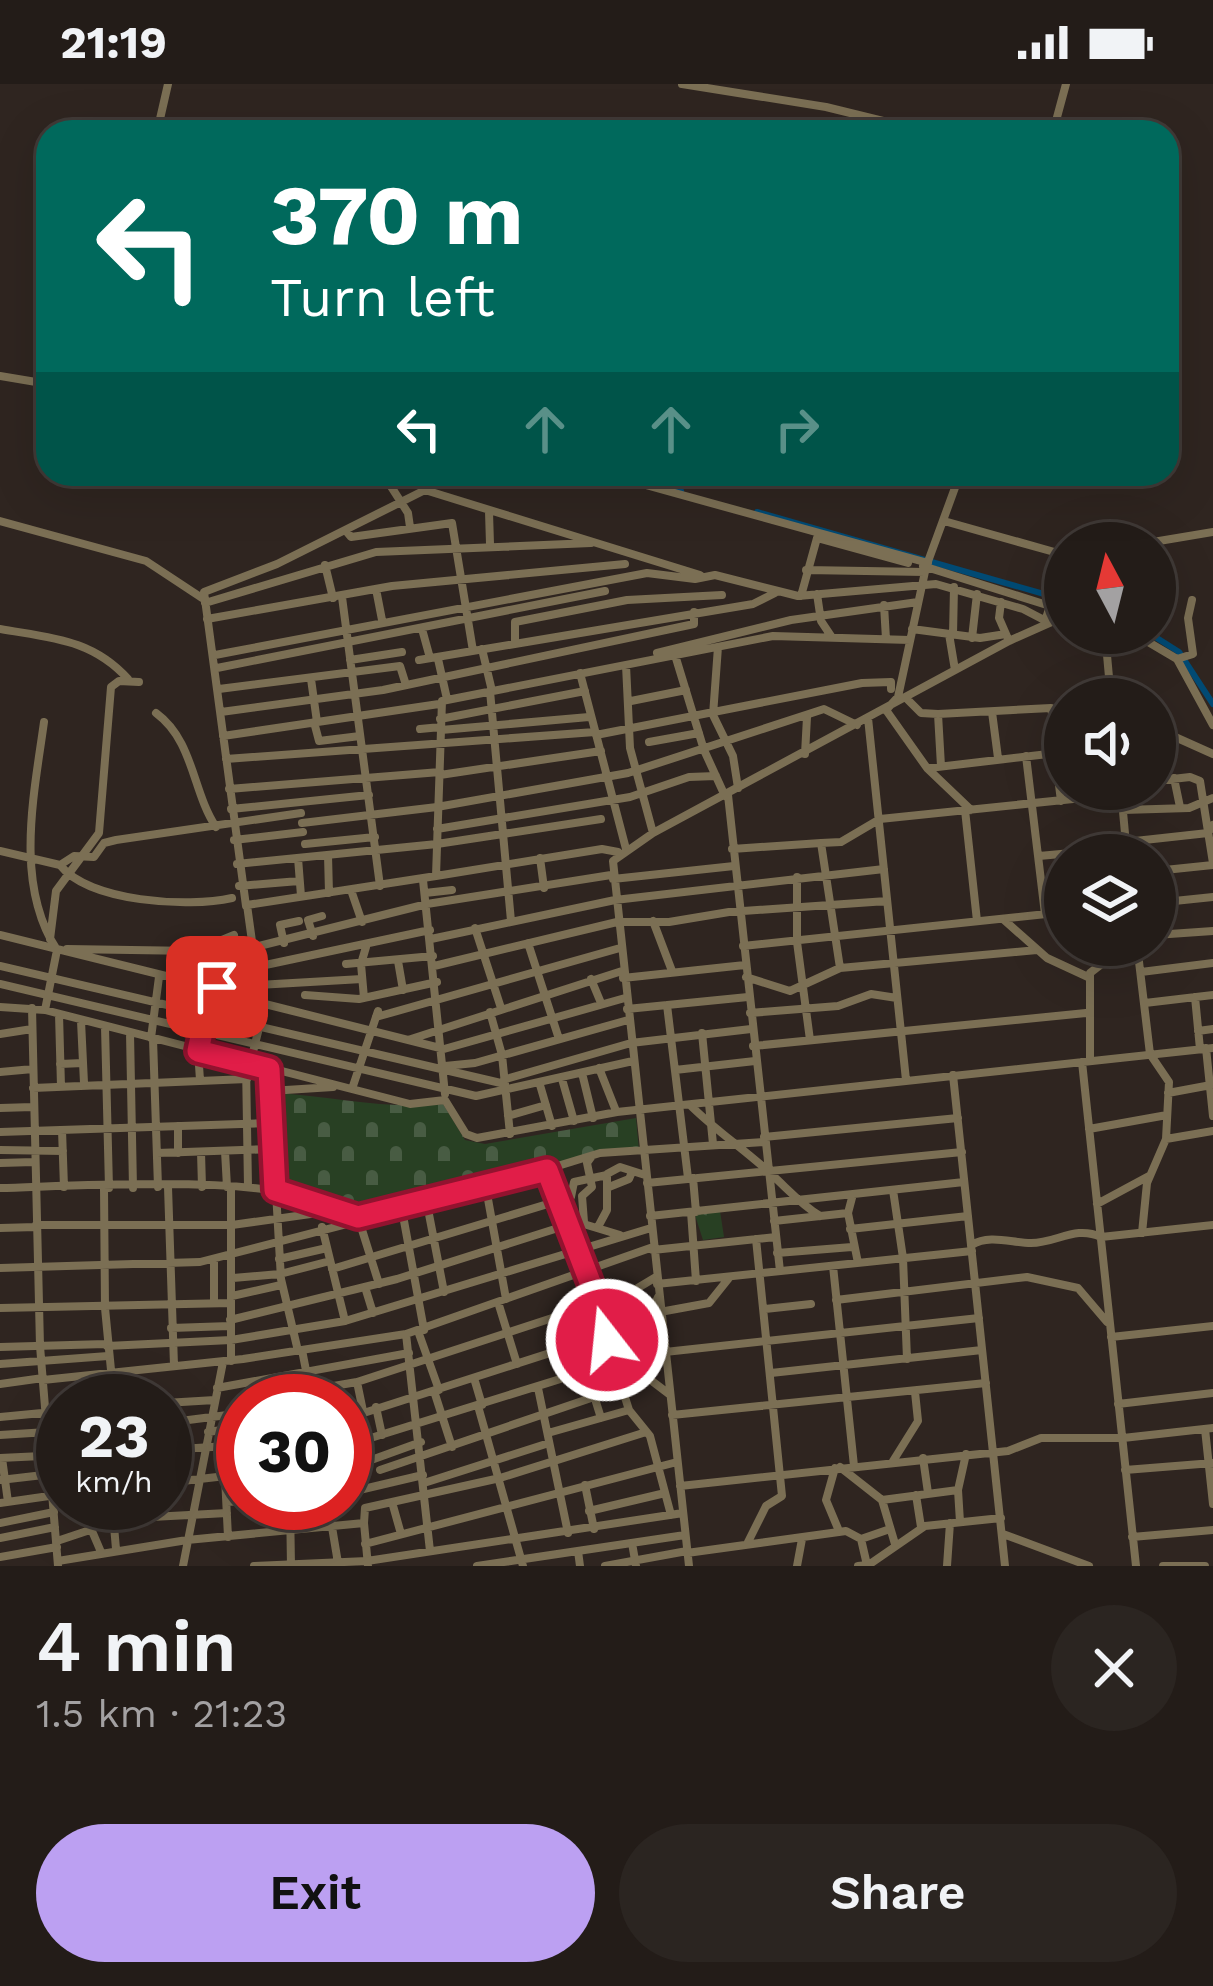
<!DOCTYPE html>
<meta charset="utf-8">
<style>
body{margin:0;font-family:"Work Sans",sans-serif;background:#2b2521;color:#f1f3f6;height:100vh;display:flex;flex-direction:column;font-size:45px;white-space:nowrap}
*{box-sizing:border-box;margin:0}
p{font-size:39px;color:#a3a1a2}
.icon{flex:none;width:66px;height:66px;fill:none;stroke:currentColor;stroke-width:2;stroke-linecap:round;stroke-linejoin:round}
.map{position:relative;height:1482px;overflow:hidden}
.side{display:flex;flex-direction:column;background:#231c18;flex:1}
.side>*{flex:none}
.banner{position:absolute;left:36px;top:36px;width:1143px;height:366px;border-radius:36px;box-shadow:0 12px 48px #0002,0 0 0 3px #403a37;background:#00695c;color:#fff;overflow:hidden}
.needle{width:78px;rotate:353deg}
.fabs{position:absolute;left:1044px;top:438px;display:grid;gap:24px}
.fabs a{display:grid;place-items:center;width:132px;height:132px;border-radius:50%;background:#231c18;box-shadow:0 12px 48px #0002,0 0 0 3px #403a37;font-size:60px}
.speed{position:absolute;left:36px;top:1290px;display:flex;gap:24px;font-size:60px;font-weight:700;text-align:center}
.speed>*{display:grid;place-content:center;width:156px;height:156px;border-radius:50%;background:#231c18;box-shadow:0 12px 48px #0002,0 0 0 3px #403a37;line-height:1}
.speed small{font-size:30px;font-weight:400}
.speed .limit{border:18px solid #d22;background:#fff;color:#111}
.pin{position:absolute;display:grid;place-items:center;width:102px;height:102px;color:#fff;margin:-51px;border-radius:24px;box-shadow:0 6px 18px #0006}
.me{position:absolute;width:132px;margin:-66px;rotate:344deg;stroke-linejoin:round;filter:drop-shadow(0 0 9px #0008)}
.turn{display:flex;align-items:center;gap:42px;height:252px;padding:0 36px;font-size:54px}
.turn .icon{width:156px;height:156px;stroke-width:2.5}
.turn b{display:block;font-size:84px;line-height:102px}
.lanes{display:flex;align-items:center;height:114px;padding:0 36px;background:#0003;justify-content:center;gap:60px;direction:ltr}
.lanes .off{opacity:.35}
.round{display:grid;place-items:center;flex:none;width:126px;height:126px;border-radius:63px;background:#2b2521}
.head{display:flex;align-items:center;justify-content:space-between;height:204px;padding:0 36px}
h1{font-size:72px;font-weight:600;line-height:90px}
.primary-button{display:flex;gap:24px;margin-top:auto;padding:24px 36px}
.primary-button a{flex:1;height:138px;border-radius:72px;background:#bca0f2;color:#111;font-size:48px;font-weight:600;line-height:138px;text-align:center}
.primary-button a+a{background:#2b2521;color:#f1f3f6}
.status{display:flex;justify-content:space-between;align-items:center;height:84px;padding:0 60px;background:#231c18;direction:ltr}
.status svg{height:33px;fill:currentColor}
.map>svg:first-child{display:block}
</style>
<div class="status"><b>21:19</b><svg viewBox="0 0 49 12"><path d="M0 12V9h3v3zM5 12V6h3v6zM10 12V3h3v9zM15 12V0h3v12zM26 1h20v11H26zM47 4h2v5h-2z"/></svg></div>
<div class="map">
<svg width="1213" height="1482" viewBox="0 0 1213 1482">
<defs>
<pattern id="grass-tufts" width="24" height="20" patternUnits="userSpaceOnUse" patternTransform="scale(3)"><rect width="24" height="20" fill="#284023"/><path d="M3 7l-1-3M5 7V3M7 7l1-3M15 17l-1-3M17 17v-4M19 17l1-3" fill="none" stroke="#485c43"/></pattern>
<pattern id="cemetery-stones" width="16" height="16" patternUnits="userSpaceOnUse" patternTransform="scale(3)"><rect width="16" height="16" fill="#284023"/><path d="M2 7V4a2 2 0 0 1 4 0v3zM10 15v-3a2 2 0 0 1 4 0v3z" fill="#485c43"/></pattern>
</defs>
<rect width="100%" height="100%" fill="#2f2520"/>
<path fill="url(#grass-tufts)" d="M720,1127L724,1153L703,1156L695,1131Z"/>
<path fill="url(#cemetery-stones)" d="M275,1009C330,1012 389,1026 443,1020L465,1056L485,1060L636,1034L639,1066L597,1069L370,1131L277,1103Z"/>
<g fill="none" stroke-linecap="round" stroke-linejoin="round">
<path stroke="#014a74" stroke-width="6" d="M621,390L681,407
M757,428L1065,516
M1149,549L1179,568L1213,620"/>
<path stroke="#7b6f54" stroke-width="8" d="M682,0L826,23L928,48
M157,48L168,0
M1053,48L1066,0
M0,292L48,300
M383,390L408,429L410,443
M606,390L928,479
M960,390L926,483L898,613L886,626L927,684L971,726
M489,428L490,460
M0,437L146,477L202,514
M944,437L1065,471
M346,447L351,453L452,439L473,567
M1147,459L1213,448
M325,481L333,514
M923,482L1050,522L1046,534
M806,486L925,488
M376,505L382,536
M817,510L821,537L831,552
M801,512L817,454L908,479
M342,513L380,802
M1001,518L999,534L1006,550
M205,519L376,468L591,459
M884,521L886,555
M207,535L392,502L625,480
M0,545C51,554 92,555 128,595
M422,545L430,574
M912,545L980,554L1006,550L1009,557
M1105,549L1111,615
M1133,549L1177,575L1213,641
M949,550L955,586
M953,551L954,503
M972,554L977,510
M515,558V538L627,516L722,511
M718,563L713,631L733,672L738,704
M482,565L492,607
M657,569L791,536L918,518
M215,571L647,489L695,495L715,491L798,512L936,500L1023,525L1046,537
M675,571L704,666L725,712
M438,575L447,615
M1177,575L1193,570L1188,534L1192,516
M350,576L402,568
M419,576L753,520L775,509
M626,581L630,664L653,749
M217,584L605,507
M580,589L626,765
M311,595L317,638
M219,605L400,582L406,601
M490,607L511,837
M907,615L921,629L938,630L1051,624L1059,669
M631,617L686,606
M221,628L383,606L694,540V528
M992,628L998,674
M156,629C194,657 192,707 216,743
M938,630L941,682
M868,634L906,996
M440,635L585,607
M44,638C34,711 14,800 57,866L45,926
M314,638L319,657L360,652
M1155,644L1213,670
M420,645L441,643
M441,646L589,633
M596,651L862,599L891,598V605
M223,652L439,620
M649,658L699,649
M1055,669L1061,717
M805,670L807,633
M1026,672L1045,830
M226,675L595,648
M929,684L1065,668
M440,691L601,667
M1174,694L1180,723
M1155,697L1190,693L1200,697L1213,779
M229,705L440,688
M1121,706L1127,771
M728,711L780,1187
M231,725L369,711
M965,726L977,837
M1123,726L1189,724L1213,714
M302,739L437,723L628,689L824,625L857,641
M437,745L630,713L689,693L716,692
M234,756L303,748
M1126,758L1208,749L1213,741
M821,759L841,758L880,735L1121,710
M305,760L375,753
M732,765L821,759L840,884
M0,767L60,781L74,772L94,773L104,759L116,756L301,729
M328,771L329,809
M1039,772L1126,764
M298,774L301,812
M540,774L544,804
M237,780L437,760L601,735
M60,781C89,818 188,824 232,814
M1155,787L1213,781
M436,792L602,765L618,768
M797,793V858L810,956
M613,795L734,782
M423,796L445,1010
M239,802L299,797
M351,806L362,838
M425,809L452,806
M1155,819L1213,813
M246,822L204,508L277,480L425,406L700,491
M1003,835L1047,874L1088,893
M653,837L672,887
M475,844L501,924
M0,851L247,912L258,901L247,821L436,792L442,617L773,552L910,556
M1155,851L1213,847
M313,852L308,836L322,832
M50,855L56,807L99,749L111,603L119,597L139,598
M431,855L615,816L884,785
M284,859L280,841L299,837
M528,859L559,955
M1137,861L1150,970L1169,998L1166,1055L1147,1099L1142,1149
M743,862L1065,828
M255,863L427,820L611,791
M67,865L195,867L234,851
M398,877L403,906
M346,880L433,872
M0,882L505,1000
M434,882L617,838H669L729,828L887,817
M256,883L430,846
M1141,888L1213,879
M746,893L790,907L840,884L1037,866
M623,894L745,881
M591,895L601,919
M0,900L476,1012L633,977
M258,901L362,895
M254,909L265,920L444,965L625,914
M305,911L359,915L437,898
M1195,913L1200,965
M364,914L361,880L366,863
M1145,919L1213,911
M667,921L688,1094
M0,923L45,926L410,1020L445,1016L466,1050L477,1054L617,1028L1213,964
M32,924L40,1262L58,1482
M627,925L748,913
M490,928L502,971L510,1050
M750,929L838,922L871,910L897,914
M59,930L61,1002
M376,933L620,864
M81,937L84,999
M105,943L109,1104
M1198,947L1213,945
M130,949L133,1104
M702,949L713,1060
M0,950L32,945
M151,954L159,893
M153,955L158,1103
M408,956L622,887
M753,962L1086,929
M1206,964L1213,1032
M1090,977V889L1126,861
M1082,978L1136,1482
M60,980L83,979
M246,980L248,1103
M250,980L265,920
M445,982L475,979L628,936
M599,984L616,1027
M269,985L281,1195L298,1267
M675,986L755,977
M0,988L33,985
M582,989L593,1034
M953,991L1005,1482
M506,995L631,959L751,945
M562,995L574,1037
M200,996L198,967L211,905L240,884
M540,1001L552,1042
M33,1004L247,995
M352,1005L378,927
M270,1007L333,1003
M1168,1009L1211,1001
M690,1021C715,1046 744,1065 770,1089C788,1105 799,1119 820,1132
M0,1024L33,1023
M508,1032L546,1021
M178,1042V1069
M1089,1045L1167,1031
M62,1046L64,1103
M0,1048L271,1039
M764,1053L958,1034
M1166,1055L1213,1047
M0,1066L63,1067
M225,1067L227,1103
M201,1068L202,1103
M157,1069L272,1065
M0,1079L34,1078
M547,1086L598,1219L608,1224L607,1256L629,1326L650,1352L671,1431
M693,1094L696,1128
M647,1099L962,1068
M168,1103L174,1281
M231,1103V1277
M609,1103L629,1095L632,1088
M0,1104C81,1102 297,1086 358,1133L379,1200
M104,1104L105,1224L114,1317
M486,1104L506,1215
M893,1106L903,1174L907,1275
M853,1110L848,1129L858,1179
M427,1120L444,1208
M1097,1120L1149,1092
M402,1126L424,1246
M691,1128L696,1197
M650,1132L964,1098
M774,1137L848,1129
M584,1138L582,1112L592,1103L587,1079L592,1072
M36,1141H232L339,1126
M599,1141L607,1126V1090L620,1083L645,1091
M322,1143L345,1237
M0,1144L36,1143
M850,1145L968,1132
M972,1161C989,1150 1012,1159 1031,1159C1057,1159 1075,1141 1101,1153L1213,1141
M653,1166L776,1153
M777,1169L852,1163
M279,1175L327,1164
M833,1182L854,1382
M0,1184L200,1178L486,1104L600,1069L764,1058
M332,1185L571,1113L574,1098L607,1091
M233,1194L280,1190L330,1177
M657,1200L972,1167
M365,1203L373,1229
M232,1212L281,1201
M836,1216L1027,1193L1078,1204L1107,1238
M214,1218V1175
M498,1218L517,1280
M0,1224L231,1219
M765,1225L811,1220
M660,1228L709,1219L729,1194
M230,1236L397,1195L577,1138L620,1151
M171,1244L230,1242
M418,1247L439,1306
M406,1250L430,1467
M1111,1253L1213,1242
M107,1262L231,1256L345,1237L651,1144
M611,1262L614,1268C638,1261 649,1234 658,1213
M0,1263L106,1260
M302,1266L312,1317
M665,1268L979,1234
M615,1269L669,1310
M0,1280L108,1272
M586,1286L601,1334
M771,1289L982,1266
M474,1294L482,1321
M43,1296L243,1275L406,1250L653,1163
M357,1298L363,1327
M0,1300L43,1294
M217,1304L409,1269
M538,1304L568,1449
M310,1306L357,1298L598,1219L613,1206L626,1211L656,1193
M434,1307L452,1363
M165,1319L215,1316
M1118,1320L1213,1309
M478,1322L523,1482
M376,1323L382,1351
M672,1331L986,1299
M0,1333L63,1327
M345,1335L606,1251
M165,1339L243,1329
M1205,1345L1213,1420
M208,1348L243,1343
M548,1349L629,1326
M0,1351L63,1347
M345,1362L615,1278
M165,1366L243,1361
M345,1368L355,1407L423,1391
M0,1374L63,1371
M2,1374L8,1418
M923,1374L928,1409
M893,1377L918,1337L915,1308
M840,1383L882,1416L895,1460
M349,1384L421,1358
M835,1384L826,1416L839,1447
M380,1386L594,1313
M1125,1386L1213,1379
M225,1393L228,1453
M0,1396L52,1390
M165,1399L243,1390
M424,1399L549,1359
M585,1401L594,1445
M680,1402L1008,1367L1041,1354H1123L1213,1344
M916,1411L921,1443
M882,1416L958,1406
M227,1418L243,1417
M392,1418L401,1450
M0,1419L63,1410
M80,1419L101,1468
M112,1419L116,1465
M290,1419L291,1482
M328,1419L338,1479
M589,1427L661,1410
M114,1435L227,1429
M960,1438L958,1406L966,1370
M0,1439L54,1428
M364,1439L365,1424L500,1394L643,1349
M1003,1450L1089,1482
M1132,1453L1213,1446
M0,1454L55,1443
M861,1455L890,1445
M57,1457L90,1446
M632,1459L636,1482
M365,1460L677,1378
M747,1460L766,1422L782,1412L756,1155
M578,1467L580,1482
M687,1469L846,1447L861,1455L867,1481L858,1482
M0,1473L57,1463
M58,1477L187,1456L364,1439L368,1482
M183,1482L223,1278
M254,1482L367,1477L683,1429
M477,1482L685,1451
M605,1482L687,1467
M689,1482L613,777L653,749L1009,557L1065,532
M797,1482L802,1455
M867,1482L925,1442L1001,1434
M947,1482L950,1439
M1163,1482H1205"/>
</g>
<g fill="none" stroke-linecap="round" stroke-linejoin="round">
<g stroke="#92132f" stroke-width="30">
<path id="route" d="M217,903L211,905L198,967L269,985L275,1106L358,1133L547,1086L598,1219L608,1224L607,1256"/>
</g>
<use href="#route" stroke="#e11d48" stroke-width="21"/>
</g>
</svg>
<div class="fabs">
<a><svg class="needle" viewBox="-14 -14 28 28"><path d="M0-13l5 13h-10z" fill="#e53935"/><path d="M0 13l5-13h-10z" fill="#a3a1a2"/></svg></a>
<a><svg class="icon" aria-label="sound" viewBox="0 0 24 24"><path d="M4 9h4l5-4v14l-5-4H4zM17 9q2 3 0 6"/></svg></a>
<a><svg class="icon" aria-label="layers" viewBox="0 0 24 24"><path d="M12 4l9 5-9 5-9-5zM3 14l9 5 9-5"/></svg></a>
</div>
<div class="speed"><div>23<small>km/h</small></div><div class="limit">30</div></div>
<div class="pin" style="left:217px;top:903px;background:#d93025"><svg class="icon" aria-label="arrive" viewBox="0 0 24 24"><path d="M6 21V4h12l-3 4 3 4H6"/></svg></div>
<svg class="me" style="left:607px;top:1256px" viewBox="-20 -20 40 40"><circle r="17" fill="#e11d48" stroke="#fff" stroke-width="3"/><path d="M0-11L8 9 0 5-8 9z" fill="#fff"/></svg>
<div class="banner">
<div class="turn"><svg class="icon" aria-label="left" viewBox="0 0 24 24"><path d="M17 20v-9H6M10 6l-5 5 5 5"/></svg><div><b>370 m</b>Turn left</div></div>
<div class="lanes"><svg class="icon" aria-label="left" viewBox="0 0 24 24"><path d="M17 20v-9H6M10 6l-5 5 5 5"/></svg><svg class="icon off" aria-label="ahead" viewBox="0 0 24 24"><path d="M12 20V5M6 11l6-6 6 6"/></svg><svg class="icon off" aria-label="ahead" viewBox="0 0 24 24"><path d="M12 20V5M6 11l6-6 6 6"/></svg><svg class="icon off" aria-label="right" viewBox="0 0 24 24"><path d="M7 20v-9h11M14 6l5 5-5 5"/></svg></div>
</div>
</div>
<section class="side">
<div class="head"><div><h1>4 min</h1><p>1.5 km · 21:23</p></div><a class="round"><svg class="icon" aria-label="close" viewBox="0 0 24 24"><path d="M6 6l12 12M18 6L6 18"/></svg></a></div>
<div class="primary-button"><a>Exit</a><a>Share</a></div>
</section>
